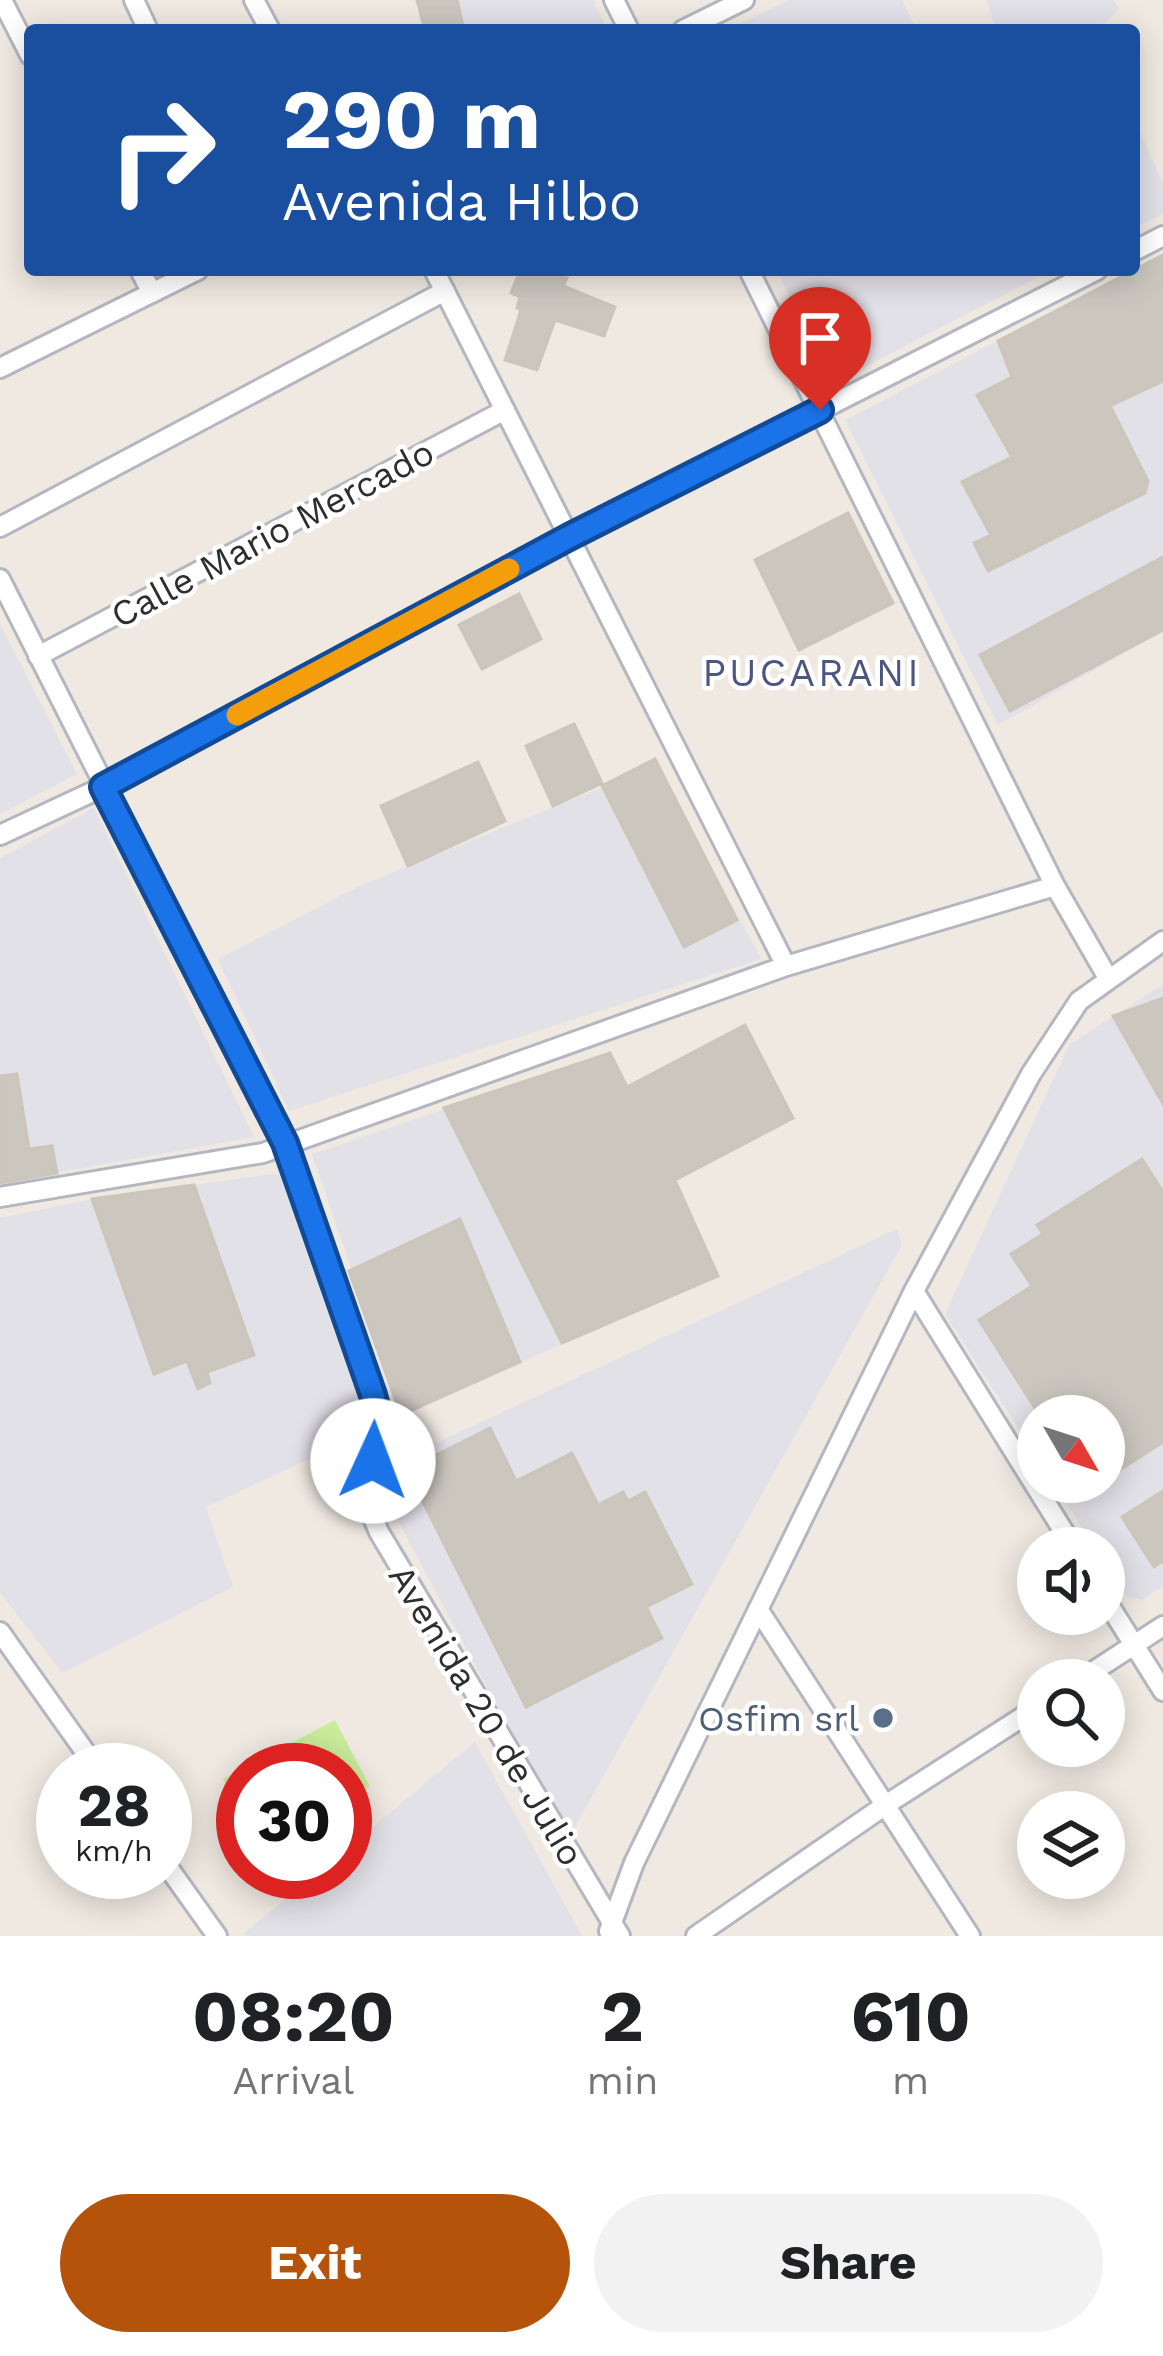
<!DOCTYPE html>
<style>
body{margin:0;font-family:"Work Sans",sans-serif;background:#f2f2f2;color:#202124;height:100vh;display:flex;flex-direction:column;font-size:45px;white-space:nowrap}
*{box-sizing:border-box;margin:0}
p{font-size:39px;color:#757577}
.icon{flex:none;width:66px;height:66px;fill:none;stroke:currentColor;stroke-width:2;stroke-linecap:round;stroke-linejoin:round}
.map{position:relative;height:1936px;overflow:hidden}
.sheet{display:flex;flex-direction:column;background:#fff;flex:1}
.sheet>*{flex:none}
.guide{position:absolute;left:24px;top:24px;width:1116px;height:252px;border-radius:12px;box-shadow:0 6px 30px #0003;background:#1a4fa0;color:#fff;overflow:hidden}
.needle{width:78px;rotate:129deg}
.tools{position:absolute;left:1017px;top:1395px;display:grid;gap:24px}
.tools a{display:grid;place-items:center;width:108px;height:108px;border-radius:50%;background:#fff;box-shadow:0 6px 30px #0003;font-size:60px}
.speed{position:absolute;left:36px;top:1743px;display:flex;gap:24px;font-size:60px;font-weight:700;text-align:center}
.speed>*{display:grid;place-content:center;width:156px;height:156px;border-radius:50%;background:#fff;box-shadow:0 6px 30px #0003;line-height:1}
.speed small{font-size:30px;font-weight:400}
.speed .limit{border:18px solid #d22;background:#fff;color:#111}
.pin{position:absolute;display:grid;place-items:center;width:102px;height:102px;color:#fff;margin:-123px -51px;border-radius:50% 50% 50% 0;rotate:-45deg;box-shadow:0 0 12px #0007}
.pin .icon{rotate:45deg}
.me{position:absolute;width:132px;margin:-66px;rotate:2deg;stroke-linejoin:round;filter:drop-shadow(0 0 9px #0008)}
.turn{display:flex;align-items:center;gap:42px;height:252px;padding:0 60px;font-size:54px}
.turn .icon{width:156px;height:156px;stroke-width:2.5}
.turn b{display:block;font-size:84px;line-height:102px}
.eta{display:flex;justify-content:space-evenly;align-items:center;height:204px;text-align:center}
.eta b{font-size:72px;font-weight:700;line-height:84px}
.primary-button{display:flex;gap:24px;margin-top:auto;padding:24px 60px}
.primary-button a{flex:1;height:138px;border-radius:72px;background:#b45309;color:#fff;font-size:48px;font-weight:700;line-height:138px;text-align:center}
.primary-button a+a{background:#f2f2f2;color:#202124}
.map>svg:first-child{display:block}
</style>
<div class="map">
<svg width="1163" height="1936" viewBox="0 0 1163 1936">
<rect width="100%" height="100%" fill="#efe9e1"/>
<path fill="#e3e1e8" d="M417,0H593L608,30H425Z
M790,0H902L917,30H725Z
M986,0H1114L1119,9L1096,30H997Z
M1134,119L1163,183V214L1134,228Z
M1163,255V631L998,725L845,420Z
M777,270H1052L830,385Z
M0,624L77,774L0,814Z
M657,765L761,959L289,1111L218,959L362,885Z
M94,808L254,1137L0,1183V858Z
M1163,984V1586L1142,1600L1126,1596L1104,1561V1548H1095L1053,1482H1104V1416H1038V1459L945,1314L1069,1045Z
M610,1053L675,1180L718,1276L401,1415L312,1154Z
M279,1173L369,1431L206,1507L233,1587L62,1673L0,1592V1218L87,1200Z
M897,1229L902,1245L568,1839L390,1506L380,1469Z
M475,1742L582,1936H246L244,1933L318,1872H345V1850Z"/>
<path fill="#c9ec9a" d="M335,1720L370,1787L345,1800V1770H243V1818L223,1779Z"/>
<path fill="#cbc7bf" stroke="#cbc5ba" stroke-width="3" d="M417,0H457L463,26L425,30Z
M1163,255V381L1110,406L1148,481L1145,493L988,571L974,543L991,535L962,482L1012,457L977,395L1012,377L998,341Z
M532,270H561L557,277L567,278L563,286L615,307L604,336L555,320L537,370L505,360L521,310L517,308L520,297L511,293L517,278Z
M848,513L893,603L799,650L755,560Z
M1163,557V630L1010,711L980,655Z
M519,594L541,639L482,669L459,625Z
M574,724L602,783L553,806L526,746Z
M655,759L737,920L684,947L602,786Z
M478,762L505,821L408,866L381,806Z
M1163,998V1104L1113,1016Z
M745,1025L793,1118L675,1180L718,1276L562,1343L444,1108L610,1053L627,1087Z
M17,1074L29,1149L52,1146L57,1173L0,1183V1076Z
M1142,1159L1163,1192V1442L1104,1480V1416H1040L979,1320L1032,1286L1011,1254L1043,1234L1037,1225Z
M194,1185L254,1355L207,1372L210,1383L198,1389L187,1361L154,1374L92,1199Z
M460,1219L520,1362L401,1415L349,1271Z
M490,1428L516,1481L572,1453L598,1505L623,1492L628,1501L645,1492L692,1584L646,1607L662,1638L526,1707L407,1470Z
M1163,1491V1561L1154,1567L1122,1517Z"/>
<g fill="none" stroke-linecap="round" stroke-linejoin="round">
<g stroke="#b4b7c1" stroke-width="24">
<path id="minor" d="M2,0L30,55
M134,0L148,30
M254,0L270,30
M614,0L629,30
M683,30L744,0
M1134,251L1163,236
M140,270L152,293
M434,270L786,966
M749,270L1055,886L1108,978
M0,368L198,270
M0,527L445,291
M0,579L285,1143L379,1418L369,1483L371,1513L379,1532L620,1936
M38,656L505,410
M0,835L103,787L570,537L1097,270
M0,1197L263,1153L786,966L1055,886
M914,1291L1074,1548
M1104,1597L1163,1691
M758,1609L970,1936
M0,1632L98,1770
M1080,1680L1163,1626
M165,1863L217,1936
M609,1931L634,1863L914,1291L1031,1074L1079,1001L1163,941
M696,1936L887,1804L1038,1707"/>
</g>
<use href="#minor" stroke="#fff" stroke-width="18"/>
</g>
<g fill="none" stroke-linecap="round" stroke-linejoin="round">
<g stroke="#114b97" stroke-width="30">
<path id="route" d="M373,1461L379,1418L373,1395L285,1143L103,787L569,537L820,410"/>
</g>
<use href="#route" stroke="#1a73e8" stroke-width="21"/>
<path stroke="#f59e0b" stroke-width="21" d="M237,715L509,569"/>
</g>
<circle fill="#5c6f8a" stroke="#fff" stroke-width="4.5" cx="883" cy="1718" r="12"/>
<g text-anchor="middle" stroke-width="9" stroke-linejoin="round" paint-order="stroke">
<g font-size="36" fill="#2e2e2e" stroke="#fff">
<text transform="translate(272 533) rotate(-28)" y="13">Calle Mario Mercado</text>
<text transform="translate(487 1715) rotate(59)" y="13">Avenida 20 de Julio</text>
</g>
<g font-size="36" fill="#4e5e75" stroke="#fff" text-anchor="end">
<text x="859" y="1731">Osfim srl</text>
</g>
<g font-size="39" letter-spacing="3" fill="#4d5680" stroke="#fff">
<text x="812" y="686">PUCARANI</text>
</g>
</g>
</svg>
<div class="tools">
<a><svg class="needle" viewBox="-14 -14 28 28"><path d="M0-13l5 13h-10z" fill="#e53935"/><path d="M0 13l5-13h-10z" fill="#757577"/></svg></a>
<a><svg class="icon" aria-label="sound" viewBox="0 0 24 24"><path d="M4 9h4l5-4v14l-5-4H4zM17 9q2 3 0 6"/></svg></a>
<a><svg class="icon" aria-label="search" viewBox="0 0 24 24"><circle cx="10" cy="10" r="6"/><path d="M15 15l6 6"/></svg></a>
<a><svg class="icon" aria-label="layers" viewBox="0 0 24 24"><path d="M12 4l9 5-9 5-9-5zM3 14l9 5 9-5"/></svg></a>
</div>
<div class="speed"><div>28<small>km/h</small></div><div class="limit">30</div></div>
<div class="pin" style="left:820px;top:410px;background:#d93025"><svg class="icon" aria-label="arrive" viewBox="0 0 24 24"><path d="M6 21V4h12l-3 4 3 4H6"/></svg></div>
<svg class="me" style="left:373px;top:1461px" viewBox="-20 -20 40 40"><circle r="19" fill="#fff"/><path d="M0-13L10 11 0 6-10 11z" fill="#1a73e8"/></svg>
<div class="guide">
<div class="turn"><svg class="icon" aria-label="right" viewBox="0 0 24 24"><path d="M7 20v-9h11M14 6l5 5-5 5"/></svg><div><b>290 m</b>Avenida Hilbo</div></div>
</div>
</div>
<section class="sheet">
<div class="eta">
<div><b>08:20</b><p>Arrival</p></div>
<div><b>2</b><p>min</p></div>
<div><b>610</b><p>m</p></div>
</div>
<div class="primary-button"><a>Exit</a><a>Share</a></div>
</section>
